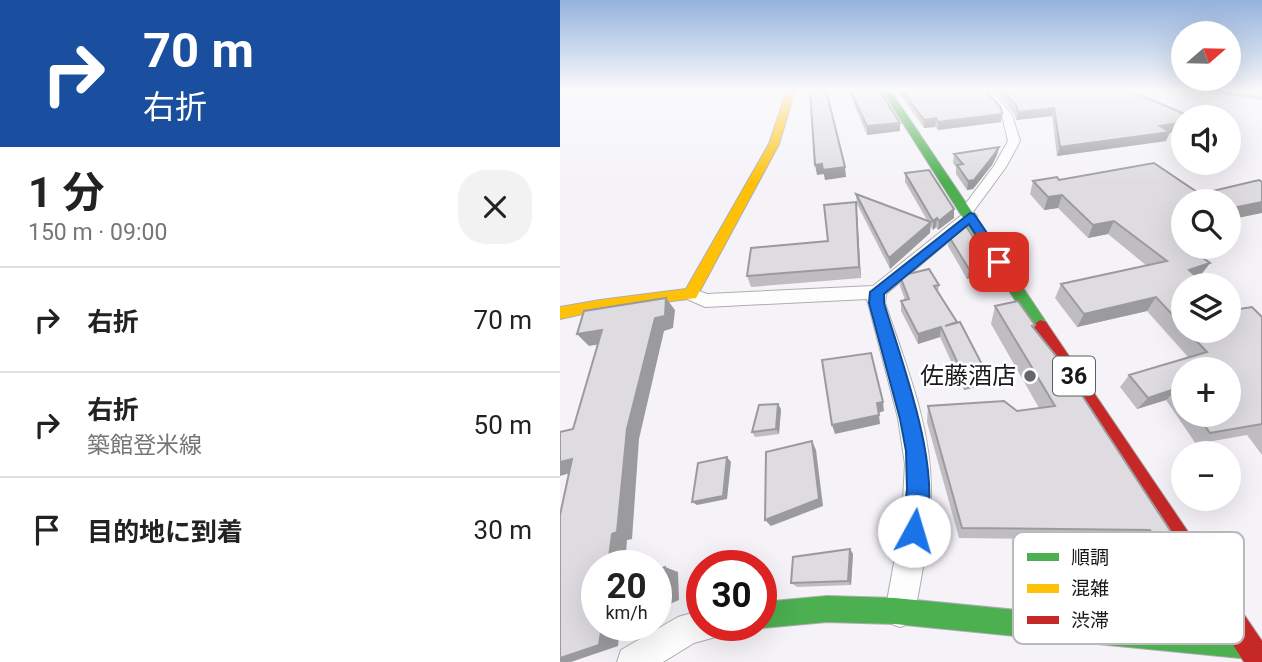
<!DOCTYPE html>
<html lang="ja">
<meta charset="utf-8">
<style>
body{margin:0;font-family:Roboto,"Noto Sans JP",sans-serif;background:#f2f2f2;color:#222;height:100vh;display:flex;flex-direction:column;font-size:26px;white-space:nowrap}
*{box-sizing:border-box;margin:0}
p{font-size:23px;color:#767676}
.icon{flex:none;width:38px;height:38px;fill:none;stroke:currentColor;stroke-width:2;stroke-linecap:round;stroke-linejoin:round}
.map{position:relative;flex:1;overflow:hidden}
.panel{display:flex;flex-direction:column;background:#fff;width:560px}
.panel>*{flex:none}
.hud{background:#1a4fa0;color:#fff;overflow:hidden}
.needle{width:46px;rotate:70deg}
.fabs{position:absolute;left:611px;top:21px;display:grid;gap:14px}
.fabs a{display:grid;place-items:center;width:70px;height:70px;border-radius:50%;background:#fff;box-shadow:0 7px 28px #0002;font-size:35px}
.speed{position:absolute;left:21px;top:550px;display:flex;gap:14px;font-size:35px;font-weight:700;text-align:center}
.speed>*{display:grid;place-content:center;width:91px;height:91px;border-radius:50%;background:#fff;box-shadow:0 7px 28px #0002;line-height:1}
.speed small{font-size:18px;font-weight:400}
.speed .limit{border:10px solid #d22;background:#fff;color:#111}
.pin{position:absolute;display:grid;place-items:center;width:60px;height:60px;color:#fff;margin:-30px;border-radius:14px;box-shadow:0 4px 10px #0006}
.me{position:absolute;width:77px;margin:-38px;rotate:6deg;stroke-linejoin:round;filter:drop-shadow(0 0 5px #0008)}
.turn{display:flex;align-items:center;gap:24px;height:147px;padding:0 28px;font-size:32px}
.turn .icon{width:91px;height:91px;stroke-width:2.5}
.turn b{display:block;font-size:49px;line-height:60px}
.round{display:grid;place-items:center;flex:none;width:74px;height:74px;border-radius:28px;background:#f2f2f2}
.headline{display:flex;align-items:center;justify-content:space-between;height:119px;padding:0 28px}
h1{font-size:42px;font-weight:700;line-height:52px}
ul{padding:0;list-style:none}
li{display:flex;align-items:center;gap:21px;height:105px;padding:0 28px;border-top:2px solid #e0e0e0}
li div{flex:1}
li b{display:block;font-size:26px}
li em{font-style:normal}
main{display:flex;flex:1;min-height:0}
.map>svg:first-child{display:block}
</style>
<main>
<section class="panel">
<div class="hud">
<div class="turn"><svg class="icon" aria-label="right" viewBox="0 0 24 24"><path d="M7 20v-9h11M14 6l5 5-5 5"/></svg><div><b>70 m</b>右折</div></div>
</div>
<div class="headline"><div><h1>1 分</h1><p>150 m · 09:00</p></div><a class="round"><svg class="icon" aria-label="close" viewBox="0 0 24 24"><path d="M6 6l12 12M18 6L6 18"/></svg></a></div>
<ul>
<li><svg class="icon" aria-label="right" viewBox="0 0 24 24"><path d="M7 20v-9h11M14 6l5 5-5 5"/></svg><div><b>右折</b></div><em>70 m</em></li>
<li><svg class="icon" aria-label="right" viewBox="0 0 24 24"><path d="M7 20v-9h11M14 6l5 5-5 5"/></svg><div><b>右折</b><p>築館登米線</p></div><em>50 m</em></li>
<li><svg class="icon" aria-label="arrive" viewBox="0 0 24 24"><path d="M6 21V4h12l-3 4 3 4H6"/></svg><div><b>目的地に到着</b></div><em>30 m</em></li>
</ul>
</section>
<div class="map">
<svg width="702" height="662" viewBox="0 0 702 662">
<rect width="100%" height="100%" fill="#f5f3f8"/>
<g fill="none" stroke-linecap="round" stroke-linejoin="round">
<path stroke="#b7b0ca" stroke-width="3.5" d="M646,90L702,98"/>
<g stroke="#aeadb0" stroke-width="2">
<path id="street" d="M421,90H431L452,115L460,141L446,167L413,212L417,216L415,219L326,294L325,303C345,363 371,425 371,490C371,531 362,572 355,612L351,623L340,627L329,623L325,612L342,519L345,464L338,418L307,299L145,307L125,298L122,294L125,290L131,288L147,294L313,286L403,214L400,211L434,166L448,141L442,115Z
M142,610V625H164L159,636L134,643L103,662H57L61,650L118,617Z"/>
</g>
<g stroke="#aeadb0" stroke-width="2">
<path id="fast" d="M322,90H330L486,322L488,326L486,330H474Z
M267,596L335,598L690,633L699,637L702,643L699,655L690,659L335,624L267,622L201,628L194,625H201V602Z"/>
</g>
<g stroke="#aeadb0" stroke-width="2">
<path id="slow" d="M227,90H235L219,144L136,298L40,310L0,319V307L40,300L126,289L209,144Z"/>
</g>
<g stroke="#aeadb0" stroke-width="2">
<path id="jam" d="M480,320L486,322L702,641V662H684L474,330L472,326Z"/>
</g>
<use href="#street" fill="#fefdfe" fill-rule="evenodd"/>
<use href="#fast" fill="#4caf50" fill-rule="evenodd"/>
<use href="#slow" fill="#ffc107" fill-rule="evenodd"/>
<use href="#jam" fill="#c62828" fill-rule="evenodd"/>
</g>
<path fill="#bfbdc1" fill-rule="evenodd" d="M288,90H319L340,131L307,135Z
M337,90H425L442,114L441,122L378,130L375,127L364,128Z
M434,90H568L623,117V130L610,132L606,141L497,156L492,116L456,120L454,113Z
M439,147L437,155L432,165L413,189L407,190L396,174V167L393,163L394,154Z
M345,173L394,218L378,230L376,227L373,230L370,226V233L330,269L297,204L296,194L367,220L345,182Z
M499,180L640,194L668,201L623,247H640L631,249L650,263L640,276L623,285V331H668L673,310L702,317V455L687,435L636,444L606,400L577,409L560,387L569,375L628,357L587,311L517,327L495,298L501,284L587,266L548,234L528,238L498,208L484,210L470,194L473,181ZM623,369L668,415H623Z
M296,202L301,278L191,287L187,276L268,241Z
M388,235L430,264L428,274L407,279L388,246Z
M340,276L379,285L378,292L425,385L404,390L380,337L358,344L341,311V301L345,300L340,286Z
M435,306L475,325L474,328L645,584L609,606L588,611L535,606L527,584L542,577L591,571L572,540L399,538L367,422L368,406L457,411L479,408L431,324Z
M221,409L219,434L195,437L192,432Z
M290,549L293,554L291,585L237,587L231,583Z"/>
<path fill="#9b9a9d" d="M494,108L492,116L456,120L458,112Z
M442,114L441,122L378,130V122Z
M376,118L375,127L364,128V120Z
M623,122V130L609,132H610L606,141L497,156L500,147Z
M340,123V131L307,135V126Z
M439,147L437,155L432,165L413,189L407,190L408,181Z
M262,164L264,174L257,175L255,165Z
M285,167L286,177L265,180L263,170Z
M502,195L498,208L484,210L488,197Z
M296,202L297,213L301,278L299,267Z
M702,202V213L668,220V209Z
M394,209V218L378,230L379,221Z
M377,218L376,227L373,230V221Z
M554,221L548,234L528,238L533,225Z
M371,222L370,233L330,269L329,258Z
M623,239V247H640L610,254L619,240Z
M650,263L640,276L619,284L629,270Z
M430,264L428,274L407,279L409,269Z
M596,297L587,311L517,327L524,314Z
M106,298L115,310L113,328L104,331L79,439L72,539L67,540L65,565H48L67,429L95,318Z
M381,327L380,337L358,344V334Z
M42,330L53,342L29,346L17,334Z
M428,376L425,385L404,390L406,381Z
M618,388L606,400L577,409L588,398Z
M323,402L324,411L318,413L317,403Z
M218,404L221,409L219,434L216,429Z
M319,415L320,424L275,434L272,425Z
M252,441L256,450L263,506L211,526L205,520Z
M167,457L171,462L167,499L137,505L132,502Z
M12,459L27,468L0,476V462Z
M290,549L293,554L291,585L288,581Z
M105,567L118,572L119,600L96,610V601Z
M42,625H63L60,626L58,646L11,662H0V658Z"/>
<path fill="#dedce0" stroke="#9b9a9d" stroke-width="2" d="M250,90H266L285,167L263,170L262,164L255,165Z
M290,90H319L340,123L307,126Z
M342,90H425L441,108L442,114L378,122L376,118L364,120Z
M442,90H568L632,117H623V122L600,126L610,132L500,147L494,108L458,112L456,105Z
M439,147L433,156L414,180L408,181L397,165L403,164L394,154Z
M594,163L640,194L699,180L702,182V202L668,209V201H623V239L619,240L623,243V247H628L650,263L629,270L645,285H623V326L596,297L524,314L501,284L607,261L554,221L533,225L502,195L488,197L473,181L497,177L499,180Z
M369,170L394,209L379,221L377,218L373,221L345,173Z
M296,194L371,222L329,258Z
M296,202L299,267L187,276L191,248L268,241L264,205Z
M404,223L430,264L409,269L388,235Z
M369,269L379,285L374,286L397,322L385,326L400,322L428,376L406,381L381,327L358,334L341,301L349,299L340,276Z
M106,298L105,316L95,318L67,429L57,532L52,534L48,565H37V625H42L39,645L0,658V515L12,459L0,462V432L13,429L42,330L17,334L24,311Z
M458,301L475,325L472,326L497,357L645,584L609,606L551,601L542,577L614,569L590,530L402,528L368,406L444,401L457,411L495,406L435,306Z
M668,306L673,310L692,307L702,317V424L650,433L637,415H668V369H623V396L618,388L588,398L569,375L647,352L627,331H668Z
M311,353L323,402L317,403L319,415L272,425L262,360Z
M218,404L216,429L192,432L199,405Z
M252,441L259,499L205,520L206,452Z
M167,457L163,496L132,502L138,463Z
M290,549L288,581L231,583L233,557Z
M105,567L106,597L96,601V570Z"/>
<linearGradient id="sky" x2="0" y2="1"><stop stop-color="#94b2dc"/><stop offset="0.49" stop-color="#fafafc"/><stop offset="1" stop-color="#fafafc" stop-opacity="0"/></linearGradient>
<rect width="702" height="183" fill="url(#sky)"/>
<path fill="#1a73e8" stroke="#114b97" stroke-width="2" d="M410,213L414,214L444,258V265H435L409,224L324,294V303C342,364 387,478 362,539L354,543L345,539L342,531L347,489L346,451L340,419L309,303L310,292Z"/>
<circle fill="#666568" stroke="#fff" stroke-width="2.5" cx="470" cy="376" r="7"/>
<g text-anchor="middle" stroke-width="5" stroke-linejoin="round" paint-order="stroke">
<rect fill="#fff" stroke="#5e5d5f" stroke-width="2" x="493" y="356.5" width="42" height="39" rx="5"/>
<g font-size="23" font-weight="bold" fill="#19181b">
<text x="514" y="384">36</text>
</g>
<g font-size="24" fill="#19181b" stroke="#fff" text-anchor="end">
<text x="456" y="384">佐藤酒店</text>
</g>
</g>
<rect x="453" y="532" width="231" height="112" rx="10" fill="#fff" stroke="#bababb" stroke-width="2"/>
<rect x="467" y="553" width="32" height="8" fill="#4caf50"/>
<rect x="467" y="584" width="32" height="9" fill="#ffc107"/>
<rect x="467" y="616" width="32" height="8" fill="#c62828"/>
<g font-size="19" fill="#19181b">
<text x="511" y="564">順調</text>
<text x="511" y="595">混雑</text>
<text x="511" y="627">渋滞</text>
</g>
</svg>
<div class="fabs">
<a><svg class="needle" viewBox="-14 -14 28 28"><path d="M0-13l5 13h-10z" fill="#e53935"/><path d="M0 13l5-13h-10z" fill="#767676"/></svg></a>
<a><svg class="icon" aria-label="sound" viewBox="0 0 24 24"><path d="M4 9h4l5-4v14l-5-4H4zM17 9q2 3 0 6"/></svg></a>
<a><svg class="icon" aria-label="search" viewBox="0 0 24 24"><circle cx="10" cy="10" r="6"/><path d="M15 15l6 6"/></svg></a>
<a><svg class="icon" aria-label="layers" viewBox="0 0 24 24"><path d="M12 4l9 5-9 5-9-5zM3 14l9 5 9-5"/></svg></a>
<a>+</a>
<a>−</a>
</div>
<div class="speed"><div>20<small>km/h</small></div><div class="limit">30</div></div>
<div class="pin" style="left:439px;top:262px;background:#d93025"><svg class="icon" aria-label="arrive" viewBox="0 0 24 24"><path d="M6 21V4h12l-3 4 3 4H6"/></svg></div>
<svg class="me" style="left:354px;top:531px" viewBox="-20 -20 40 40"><circle r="19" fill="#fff"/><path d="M0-13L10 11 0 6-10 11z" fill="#1a73e8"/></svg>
</div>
</main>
